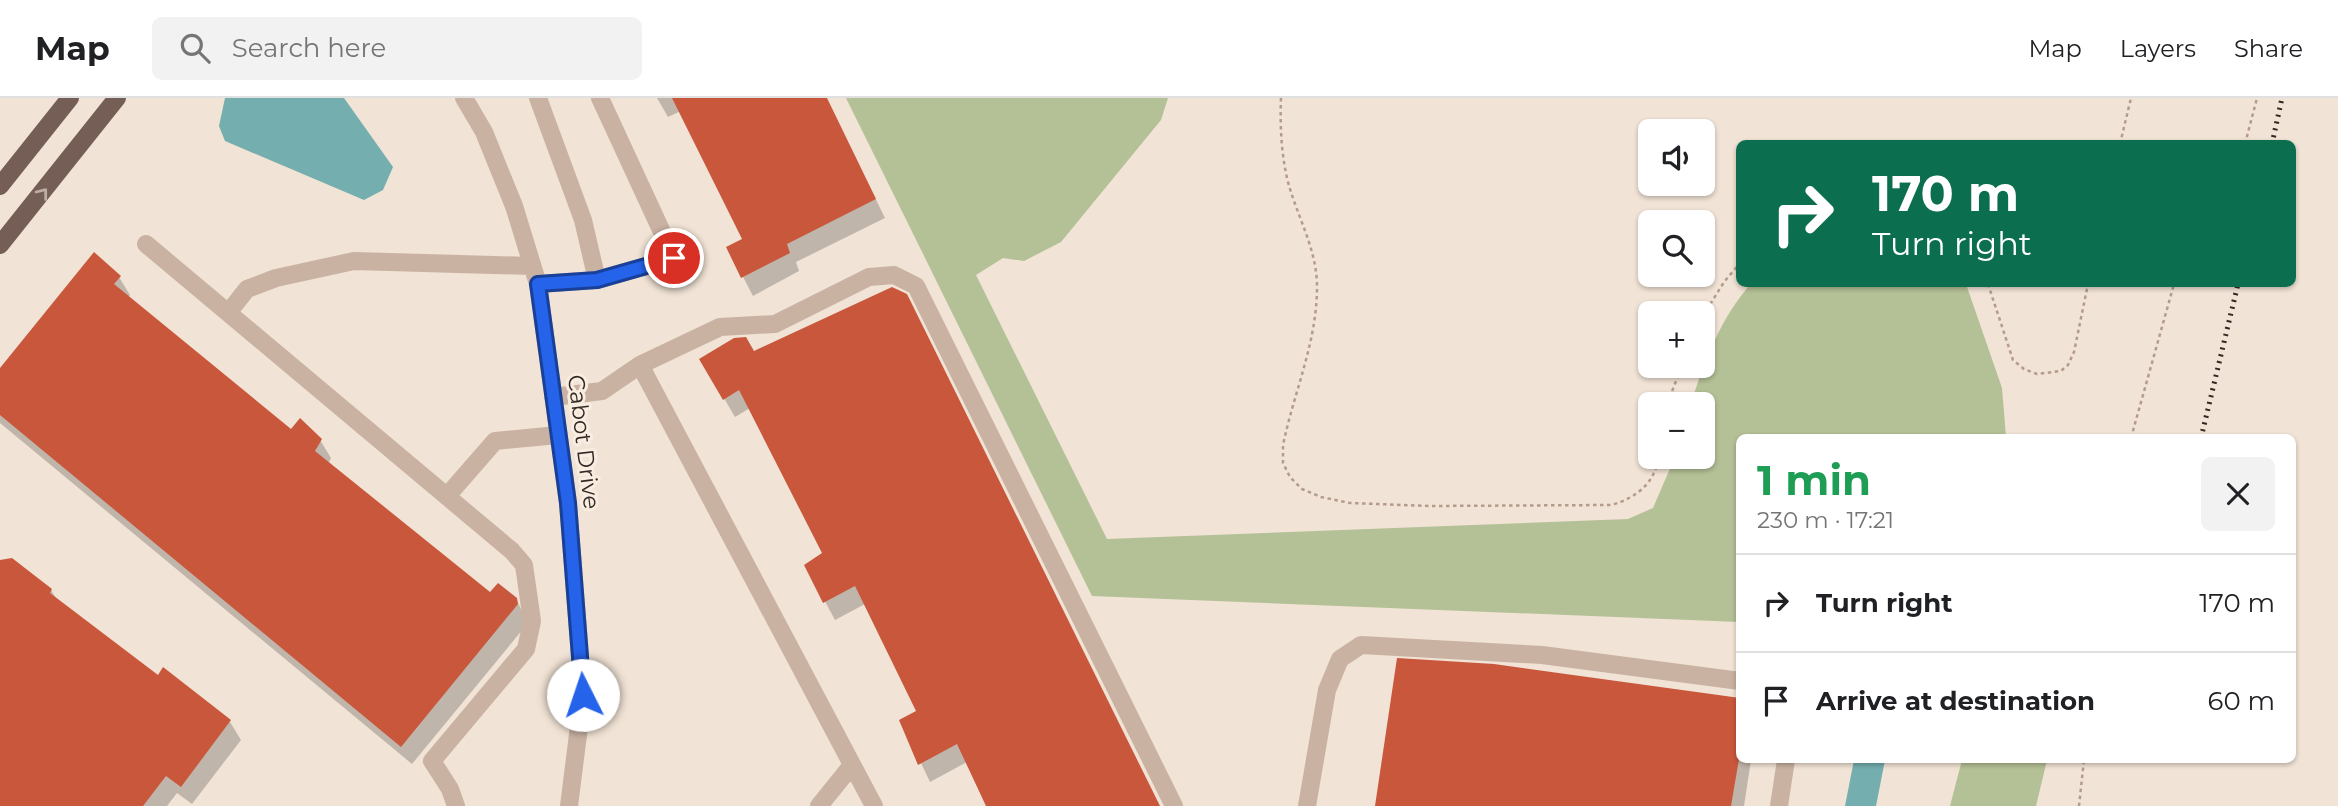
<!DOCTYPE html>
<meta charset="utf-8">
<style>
body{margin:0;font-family:Montserrat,sans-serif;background:#f2f2f2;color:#202124;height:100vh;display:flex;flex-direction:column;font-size:26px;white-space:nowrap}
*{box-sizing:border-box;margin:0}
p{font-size:23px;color:#757577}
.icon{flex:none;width:38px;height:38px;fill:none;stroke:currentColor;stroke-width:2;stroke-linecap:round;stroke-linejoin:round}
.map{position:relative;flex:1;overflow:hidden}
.side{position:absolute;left:1736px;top:336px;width:560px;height:329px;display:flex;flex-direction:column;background:#fff;border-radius:10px;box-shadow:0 2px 5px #0004}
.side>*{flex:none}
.top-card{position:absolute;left:1736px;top:42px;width:560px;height:147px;border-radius:10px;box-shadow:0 2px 5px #0004;background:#0b6e4f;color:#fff;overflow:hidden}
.fabs{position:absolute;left:1638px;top:21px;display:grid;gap:14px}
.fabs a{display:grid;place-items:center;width:77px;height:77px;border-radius:10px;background:#fff;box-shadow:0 2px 5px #0004;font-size:35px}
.pin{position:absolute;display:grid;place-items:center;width:60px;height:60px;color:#fff;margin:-30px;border:4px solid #fff;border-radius:50%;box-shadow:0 2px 7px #0007}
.me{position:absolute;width:77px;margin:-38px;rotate:356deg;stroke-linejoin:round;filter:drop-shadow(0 0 5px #0008)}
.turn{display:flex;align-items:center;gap:24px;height:147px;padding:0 21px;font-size:32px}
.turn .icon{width:91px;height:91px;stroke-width:2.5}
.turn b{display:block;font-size:49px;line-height:60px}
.round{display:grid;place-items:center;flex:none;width:74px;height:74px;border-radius:10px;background:#f2f2f2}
.head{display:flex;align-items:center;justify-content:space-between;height:119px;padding:0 21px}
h1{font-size:42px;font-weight:700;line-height:52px;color:#1e9e55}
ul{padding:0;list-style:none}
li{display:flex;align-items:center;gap:21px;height:98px;padding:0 21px;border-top:2px solid #e0e0e0}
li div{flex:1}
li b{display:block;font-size:26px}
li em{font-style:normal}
header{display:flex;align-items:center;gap:42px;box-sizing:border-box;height:98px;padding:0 35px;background:#fff;border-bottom:2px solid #e0e0e0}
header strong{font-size:33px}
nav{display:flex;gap:38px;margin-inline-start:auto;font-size:24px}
.search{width:490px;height:63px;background:#f2f2f2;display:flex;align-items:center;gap:18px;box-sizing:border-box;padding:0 24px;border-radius:10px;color:#757577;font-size:26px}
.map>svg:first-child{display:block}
</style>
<header>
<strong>Map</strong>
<div class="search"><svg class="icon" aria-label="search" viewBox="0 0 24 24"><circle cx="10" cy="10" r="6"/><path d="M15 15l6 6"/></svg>Search here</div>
<nav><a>Map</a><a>Layers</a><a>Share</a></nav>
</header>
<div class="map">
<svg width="2338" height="708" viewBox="0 0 2338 708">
<rect width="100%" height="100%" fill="#f1e3d5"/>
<path fill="#b4c096" d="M846,0H1168L1161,22L1061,144L1024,163L1003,160L976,177L1107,441L1628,421L1653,410L1675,359H1703V306H1691C1703,266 1722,217 1751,186H1966L2002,290L2006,339L1740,340L1739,524L1092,498Z
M1962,662H2047L2036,708H1950Z"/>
<path fill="#74aeae" d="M225,0H344L393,69L383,92L364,102L225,43L219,28Z
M1854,662H1885L1876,708H1845Z"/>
<path fill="#0003" d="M657,0H826L885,120L796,164L799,173L753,198L728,150L745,142L681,13L668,19Z
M119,179L130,197L128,200L291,333L320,342L331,360L328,366L490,497L516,501L528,525L412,666L0,325V273Z
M754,256L1159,708H988L967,664L930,684L901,623L918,614L865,506L835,522L806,468L824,456L750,310L735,319L701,261Z
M0,463L51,492L57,502L158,579L164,571L230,624L241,642L192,706L177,695L167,708H0Z
M1740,602V662H1751L1744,708H1377Z"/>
<path fill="#c9573c" d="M672,0H827L876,101L787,146L790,155L741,180L726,149L742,141Z
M94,154L121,178L114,186L291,331L300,320L322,341L315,353L490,494L498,485L517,500L518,506L401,649L0,317V270Z
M892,189L907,196L1160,708H986L957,646L918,667L899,622L916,613L855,488L823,505L804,467L822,455L739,292L723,302L699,261L734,240L746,239L754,253Z
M12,460L52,491L50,495L158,577L163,569L231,622L181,689L166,678L143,708H0V462Z
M1397,560L1494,566L1740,600V655L1731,708H1375Z"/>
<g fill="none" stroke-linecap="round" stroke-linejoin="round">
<path stroke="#b49b8c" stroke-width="2.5" stroke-dasharray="3.5 3.5" stroke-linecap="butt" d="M1281,0C1280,27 1281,53 1287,80C1296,117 1317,150 1317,189C1317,244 1294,294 1283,347V365L1290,379L1302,391L1321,399L1350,405L1430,408L1612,407C1637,399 1654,386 1659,359
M2120,46L2131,0
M2245,46L2257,0
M1988,186L2013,262L2024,271L2037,276L2061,273L2068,267L2074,254L2088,186
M1703,218L1724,184L1740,165
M1667,306L1682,268
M2131,340L2174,186
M2079,708L2084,662"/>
<path stroke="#c9b2a2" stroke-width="18" d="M464,0L484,34L514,108L538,186L568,405L583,597L569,708
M538,0L583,122L597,182
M146,146L512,453L524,467L532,523L526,551L432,663L450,691L456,708
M538,186L597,182L674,160L600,0
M228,215L247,191L276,180L354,163L532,168
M640,267L874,708
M553,299L602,293L640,267L720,229L775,226L869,179L894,177L916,188L1174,708
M447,398L495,343L558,337
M819,708L852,667
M1307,708L1327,592L1340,561L1361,547L1542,557L1740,583
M1779,708L1786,662"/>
<path stroke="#755e55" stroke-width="18" d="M0,88L70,0
M0,147L117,0"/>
<path stroke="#332824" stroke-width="5" stroke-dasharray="2 5" stroke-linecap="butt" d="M2272,46L2282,0
M2201,340L2238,186"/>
</g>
<defs><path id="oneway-chevron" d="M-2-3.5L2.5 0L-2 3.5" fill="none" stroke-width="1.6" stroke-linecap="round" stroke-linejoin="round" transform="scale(1.75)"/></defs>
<use stroke="#beada2" href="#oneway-chevron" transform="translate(43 95) rotate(-52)"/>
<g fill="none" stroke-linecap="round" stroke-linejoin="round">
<g stroke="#184099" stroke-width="18">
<path id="route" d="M583,597L568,405L538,186L597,182L674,160"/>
</g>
<use href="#route" stroke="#2563eb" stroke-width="12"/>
</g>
<g text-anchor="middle" stroke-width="6" stroke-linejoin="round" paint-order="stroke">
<g font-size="23" fill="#332824" stroke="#f9ede1">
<text transform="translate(584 344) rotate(83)" y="8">Cabot Drive</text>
</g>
</g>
</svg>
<div class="fabs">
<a><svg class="icon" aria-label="sound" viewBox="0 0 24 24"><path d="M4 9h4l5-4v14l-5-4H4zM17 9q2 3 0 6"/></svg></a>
<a><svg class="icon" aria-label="search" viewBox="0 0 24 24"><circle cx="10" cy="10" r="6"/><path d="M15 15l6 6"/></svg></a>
<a>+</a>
<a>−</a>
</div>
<div class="pin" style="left:674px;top:160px;background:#d93025"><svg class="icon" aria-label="arrive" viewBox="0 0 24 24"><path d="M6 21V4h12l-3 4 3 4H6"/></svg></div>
<svg class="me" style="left:583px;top:597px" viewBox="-20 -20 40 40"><circle r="19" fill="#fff"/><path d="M0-13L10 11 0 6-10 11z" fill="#2563eb"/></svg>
<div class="top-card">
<div class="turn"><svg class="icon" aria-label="right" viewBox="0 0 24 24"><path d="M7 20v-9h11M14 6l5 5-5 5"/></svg><div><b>170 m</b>Turn right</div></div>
</div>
<section class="side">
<div class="head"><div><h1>1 min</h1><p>230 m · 17:21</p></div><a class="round"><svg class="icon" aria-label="close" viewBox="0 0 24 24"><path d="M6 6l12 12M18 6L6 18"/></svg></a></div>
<ul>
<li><svg class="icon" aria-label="right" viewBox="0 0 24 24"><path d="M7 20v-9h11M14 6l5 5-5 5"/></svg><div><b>Turn right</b></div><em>170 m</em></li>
<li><svg class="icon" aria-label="arrive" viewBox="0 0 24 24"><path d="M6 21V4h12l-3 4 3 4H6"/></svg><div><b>Arrive at destination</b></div><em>60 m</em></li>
</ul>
</section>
</div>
